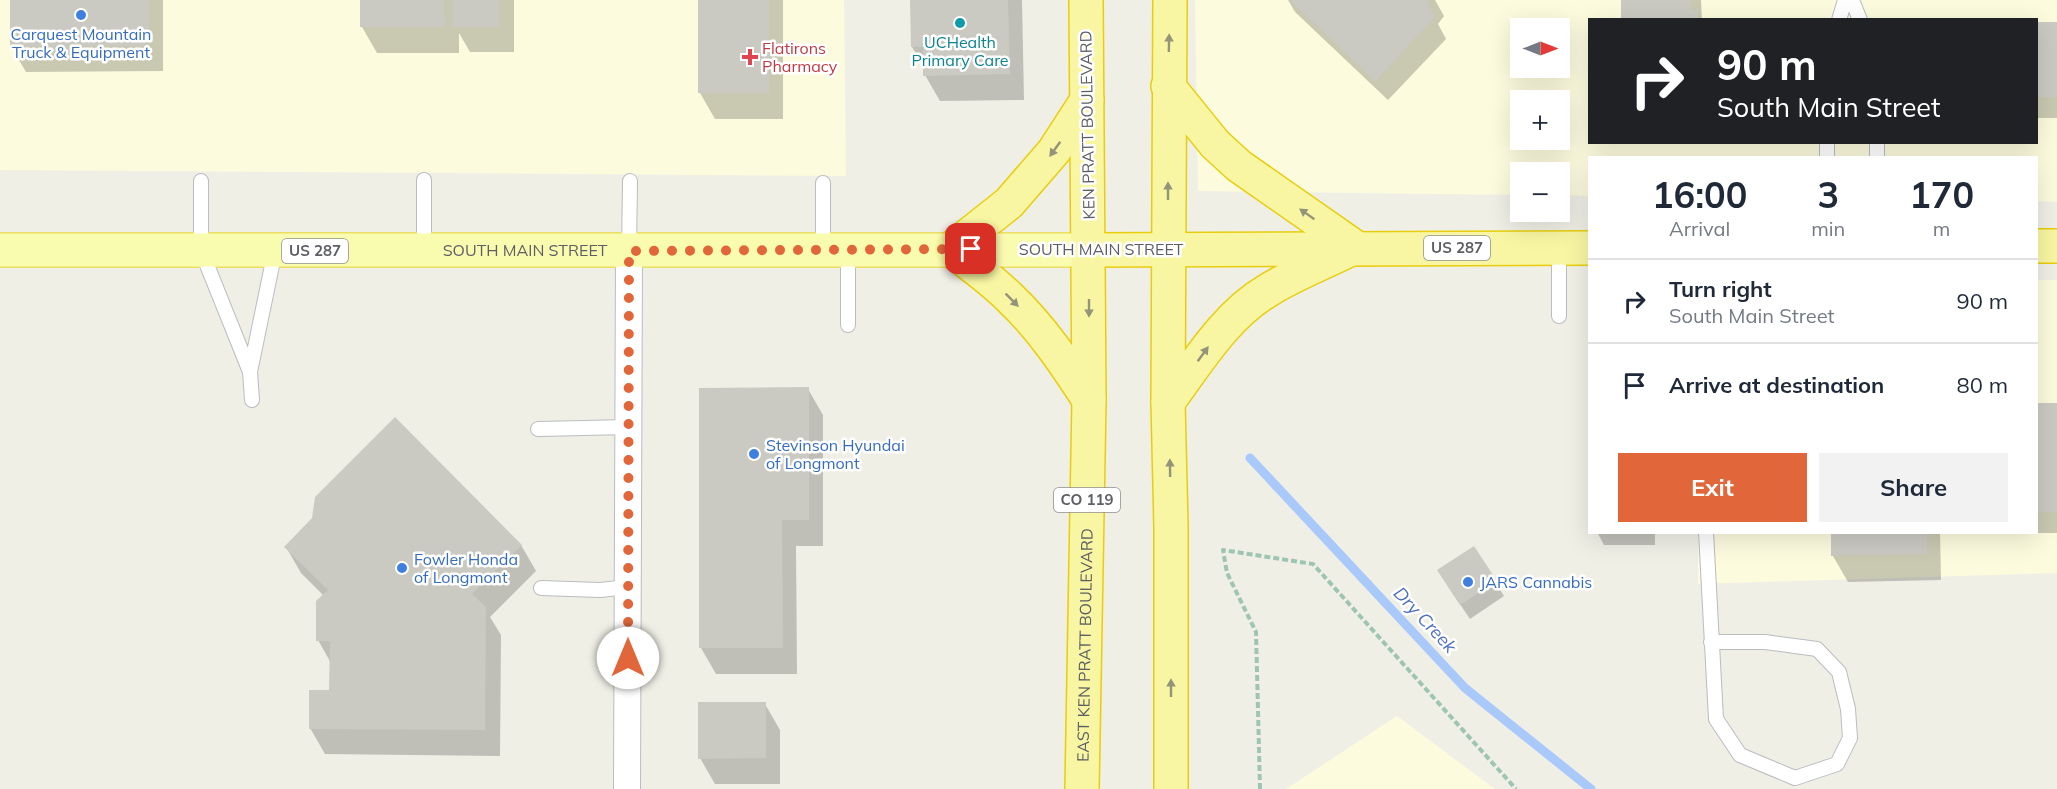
<!DOCTYPE html>
<meta charset="utf-8">
<style>
body{margin:0;font-family:Mulish,sans-serif;background:#f2f2f3;color:#1f2937;height:100vh;display:flex;flex-direction:column;font-size:22px;white-space:nowrap}
*{box-sizing:border-box;margin:0}
p{font-size:20px;color:#747a83}
.icon{flex:none;width:33px;height:33px;fill:none;stroke:currentColor;stroke-width:2;stroke-linecap:round;stroke-linejoin:round}
.map{position:relative;flex:1;overflow:hidden}
.sheet{position:absolute;left:1588px;top:156px;width:450px;height:378px;display:flex;flex-direction:column;background:#fff;border-radius:0px;box-shadow:0 6px 24px #0002}
.sheet>*{flex:none}
.banner{position:absolute;left:1588px;top:18px;width:450px;height:126px;border-radius:0px;box-shadow:0 6px 24px #0002;background:#202124;color:#fff;overflow:hidden}
.needle{width:39px;rotate:90deg}
.buttons{position:absolute;left:1510px;top:18px;display:grid;gap:12px}
.buttons a{display:grid;place-items:center;width:60px;height:60px;border-radius:0px;background:#fff;box-shadow:0 6px 24px #0002;font-size:30px}
.pin{position:absolute;display:grid;place-items:center;width:51px;height:51px;color:#fff;margin:-26px;border-radius:12px;box-shadow:0 3px 9px #0006}
.me{position:absolute;width:66px;margin:-33px;rotate:0deg;stroke-linejoin:round;filter:drop-shadow(0 0 4px #0008)}
.turn{display:flex;align-items:center;gap:21px;height:126px;padding:0 30px;font-size:27px}
.turn .icon{width:78px;height:78px;stroke-width:2.5}
.turn b{display:block;font-size:42px;line-height:51px}
.eta{display:flex;justify-content:space-evenly;align-items:center;height:102px;text-align:center}
.eta b{font-size:36px;font-weight:700;line-height:42px}
.cta{display:flex;gap:12px;margin-top:auto;padding:12px 30px}
.cta a{flex:1;height:69px;border-radius:0px;background:#e1663a;color:#fff;font-size:24px;font-weight:700;line-height:69px;text-align:center}
.cta a+a{background:#f2f2f3;color:#1f2937}
ul{padding:0;list-style:none}
li{display:flex;align-items:center;gap:18px;height:84px;padding:0 30px;border-top:2px solid #e0e1e3}
li div{flex:1}
li b{display:block;font-size:22px}
li em{font-style:normal}
.map>svg:first-child{display:block}
</style>
<div class="map">
<svg width="2057" height="789" viewBox="0 0 2057 789">
<rect width="100%" height="100%" fill="#efefe6"/>
<path fill="#fcfbde" fill-rule="evenodd" d="M0,0H844L846,176L0,170Z
M1195,0H2057V202L2037,201V158H1590V196L1560,195V172H1521V195L1198,191ZM1590,20H2037V142H1590ZM1521,28H1560V68H1521ZM1521,100H1560V140H1521Z
M2037,280H2057V573L1698,584V533L2037,532Z
M1397,716L1495,789H1286Z"/>
<path fill="#0003" d="M11,0H163V71L26,72L11,46Z
M362,0H514V52H470L459,33V53H377L362,27Z
M700,0H783V119H715L700,93Z
M912,0H1022L1024,100L940,101L925,75V68L912,47Z
M1288,0H1435L1444,16L1438,24L1446,39L1388,100L1295,12Z
M1630,0H1701L1702,20H1623Z
M2037,24H2057V118H2037Z
M808,389L823,415V546H796L797,674H716L701,648Z
M2057,404V533H1992L2037,532V405Z
M1597,532H1655V545H1604Z
M1832,532H1940L1941,580L1848,582L1833,556Z
M521,545L536,571L490,617L501,635L500,756L325,754L310,728L331,692V663L318,640L324,596L301,573L286,547Z
M1474,548L1504,596L1470,619L1447,585Z
M765,704L780,730V784H715L700,758Z"/>
<g fill="none" stroke-linecap="round" stroke-linejoin="round">
<path stroke="#aac9fb" stroke-width="9" d="M1250,458L1465,688L1591,789"/>
</g>
<path fill="#cac9c2" d="M10,0H149V46L10,47Z
M360,0H444L445,27H360Z
M453,0H499V27H453Z
M698,0H769V93H698Z
M910,0H1008L1010,74L923,76V47H911Z
M1290,0H1429L1427,2L1435,17L1375,81Z
M1621,0H1690L1691,10L1698,9V20H1621Z
M2037,22H2057V97H2037Z
M809,387V520H782L783,648H699V388Z
M2037,403H2057V512H2037Z
M395,417L522,545L472,594L486,607L485,730L309,729V690H329L330,641H316V601L328,590L284,547L312,518L315,497Z
M1831,532H1927V554L1831,556Z
M1474,546L1497,581L1460,605L1437,570Z
M698,702H766V758L698,759Z"/>
<g fill="none" stroke-linecap="round" stroke-linejoin="round">
<g stroke="#babcc1" stroke-width="16">
<path id="service" d="M1852,0L1860,20
M1839,20L1845,0
M1877,142V158
M1827,158V142
M424,180V250
M201,181V250L250,372L252,400
M823,183V250
M1559,248V316
M629,251L630,181
M848,325V250
M250,372L275,251
M538,429L629,427
M1706,532L1716,719L1740,755L1795,778L1837,764L1850,738L1848,709L1839,672L1817,649L1765,642H1711
M541,588L600,590L628,587"/>
</g>
<g stroke="#babcc1" stroke-width="28">
<path id="minor" d="M627,789L629,251"/>
</g>
<g stroke="#eade63" stroke-width="36">
<g id="primary">
<path id="s1" d="M0,250H1089"/>
</g>
</g>
<g stroke="#e9cd0c" stroke-width="36">
<g id="trunk">
<path d="M1170,0L1168,402L1171,527V789"/>
<path d="M1168,86L1215,144L1239,166L1355,247"/>
<path d="M1087,100L1054,151L1009,203L951,249C970,265 991,279 1009,297C1041,327 1065,363 1089,400"/>
<path d="M2037,246H2057"/>
<path d="M1089,250L1590,248"/>
<path d="M1168,402C1197,363 1225,316 1267,291C1292,275 1321,264 1347,251"/>
<path id="s2" d="M1082,789L1089,400L1086,0"/>
</g>
</g>
<path stroke="#9ec5b1" stroke-width="4" stroke-dasharray="6 3" stroke-linecap="butt" d="M1260,789L1256,632L1227,573L1223,550L1313,564L1516,789"/>
<use href="#service" stroke="#fff" stroke-width="14"/>
<use href="#minor" stroke="#fff" stroke-width="26"/>
<use href="#primary" stroke="#f9fbaf" stroke-width="33"/>
<use href="#trunk" stroke="#f8f6a2" stroke-width="33"/>
</g>
<defs><path id="oneway-solid" d="M-6-.8H1V-3.2L6.5 0L1 3.2V.8H-6Z" transform="scale(1.5)"/></defs>
<g fill="#93947a">
<use href="#oneway-solid" transform="translate(1169 43) rotate(-89)"/>
<use href="#oneway-solid" transform="translate(1055 149) rotate(126)"/>
<use href="#oneway-solid" transform="translate(1168 191) rotate(-90)"/>
<use href="#oneway-solid" transform="translate(1307 214) rotate(-145)"/>
<use href="#oneway-solid" transform="translate(1012 300) rotate(45)"/>
<use href="#oneway-solid" transform="translate(1089 308) rotate(90)"/>
<use href="#oneway-solid" transform="translate(1203 354) rotate(-54)"/>
<use href="#oneway-solid" transform="translate(1170 468) rotate(-91)"/>
<use href="#oneway-solid" transform="translate(1171 688) rotate(-90)"/>
</g>
<g fill="none" stroke-linecap="round" stroke-linejoin="round">
<path stroke="#e1663a" stroke-width="10" stroke-dasharray="0 18" d="M628,658L629,251L971,249"/>
</g>
<g fill="#3f7fe0" stroke="#fff" stroke-width="2">
<circle cx="81" cy="15" r="6"/>
<circle cx="754" cy="454" r="6"/>
<circle cx="402" cy="568" r="6"/>
<circle cx="1468" cy="582" r="6"/>
</g>
<circle fill="#0f9aa8" stroke="#fff" stroke-width="2" cx="960" cy="23" r="6"/>
<path fill="#e0444e" stroke="#fff" stroke-width="2" d="M747 48h6v6h6v6h-6v6h-6v-6h-6v-6h6z"/>
<g text-anchor="middle" stroke-width="5" stroke-linejoin="round" paint-order="stroke">
<g fill="#fff" stroke="#8e8f93" stroke-width="1.5">
<rect x="1424" y="236" width="66" height="24" rx="4.5"/>
<rect x="282" y="239" width="66" height="24" rx="4.5"/>
<rect x="1054" y="488" width="66" height="24" rx="4.5"/>
</g>
<g font-size="15" font-weight="bold" fill="#5d5f65">
<text x="1457" y="253">US 287</text>
<text x="315" y="256">US 287</text>
<text x="1087" y="505">CO 119</text>
</g>
<g font-size="16" fill="#366cbe" stroke="#fff" text-anchor="start">
<text x="81" y="40" text-anchor="middle">Carquest Mountain<tspan x="81" dy="18">Truck &amp; Equipment</tspan></text>
<text x="766" y="451">Stevinson Hyundai<tspan x="766" dy="18">of Longmont</tspan></text>
<text x="414" y="565">Fowler Honda<tspan x="414" dy="18">of Longmont</tspan></text>
<text x="1480" y="588">JARS Cannabis</text>
</g>
<g font-size="16" fill="#0d838f" stroke="#fff">
<text x="960" y="48">UCHealth<tspan x="960" dy="18">Primary Care</tspan></text>
</g>
<g font-size="16" fill="#be3a42" stroke="#fff" text-anchor="start">
<text x="762" y="54">Flatirons<tspan x="762" dy="18">Pharmacy</tspan></text>
</g>
<g font-size="16" fill="#5d5f65" stroke="#fff">
<text transform="translate(1087 125) rotate(-91)" y="6">KEN PRATT BOULEVARD</text>
<text x="1101" y="255">SOUTH MAIN STREET</text>
<text dy="6" stroke="none"><textPath href="#s1" startOffset="525">SOUTH MAIN STREET</textPath></text>
<text dy="6" stroke="none"><textPath href="#s2" startOffset="144">EAST KEN PRATT BOULEVARD</textPath></text>
</g>
<g font-size="18" font-style="italic" fill="#4d6fbe" stroke="#fff">
<text transform="translate(1425 620) rotate(47)" y="6">Dry Creek</text>
</g>
</g>
</svg>
<div class="buttons">
<a><svg class="needle" viewBox="-14 -14 28 28"><path d="M0-13l5 13h-10z" fill="#e53935"/><path d="M0 13l5-13h-10z" fill="#747a83"/></svg></a>
<a>+</a>
<a>−</a>
</div>
<div class="pin" style="left:971px;top:249px;background:#d93025"><svg class="icon" aria-label="arrive" viewBox="0 0 24 24"><path d="M6 21V4h12l-3 4 3 4H6"/></svg></div>
<svg class="me" style="left:628px;top:658px" viewBox="-20 -20 40 40"><circle r="19" fill="#fff"/><path d="M0-13L10 11 0 6-10 11z" fill="#e1663a"/></svg>
<div class="banner">
<div class="turn"><svg class="icon" aria-label="right" viewBox="0 0 24 24"><path d="M7 20v-9h11M14 6l5 5-5 5"/></svg><div><b>90 m</b>South Main Street</div></div>
</div>
<section class="sheet">
<div class="eta">
<div><b>16:00</b><p>Arrival</p></div>
<div><b>3</b><p>min</p></div>
<div><b>170</b><p>m</p></div>
</div>
<ul>
<li><svg class="icon" aria-label="right" viewBox="0 0 24 24"><path d="M7 20v-9h11M14 6l5 5-5 5"/></svg><div><b>Turn right</b><p>South Main Street</p></div><em>90 m</em></li>
<li><svg class="icon" aria-label="arrive" viewBox="0 0 24 24"><path d="M6 21V4h12l-3 4 3 4H6"/></svg><div><b>Arrive at destination</b></div><em>80 m</em></li>
</ul>
<div class="cta"><a>Exit</a><a>Share</a></div>
</section>
</div>
